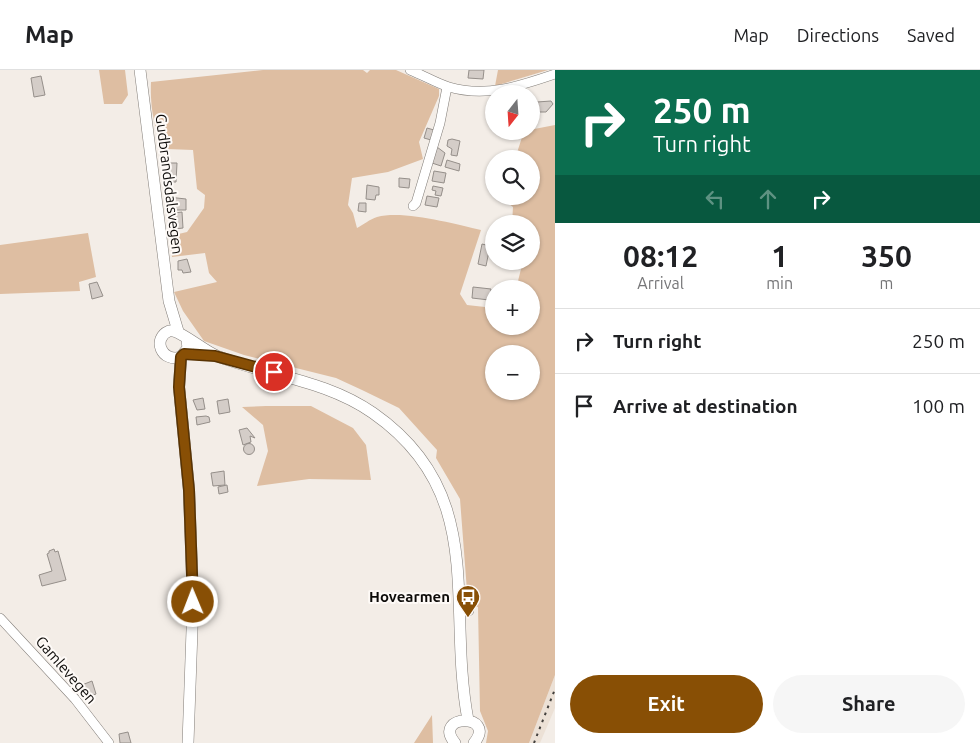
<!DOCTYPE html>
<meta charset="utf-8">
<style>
body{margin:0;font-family:Ubuntu,sans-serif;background:#f6f6f6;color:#202124;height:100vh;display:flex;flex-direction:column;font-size:19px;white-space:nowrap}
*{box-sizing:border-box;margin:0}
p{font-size:16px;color:#757577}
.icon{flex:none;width:28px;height:28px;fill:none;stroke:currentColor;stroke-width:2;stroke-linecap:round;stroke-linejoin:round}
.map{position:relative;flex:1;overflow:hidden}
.side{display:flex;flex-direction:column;background:#fff;width:425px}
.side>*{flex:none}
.top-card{background:#0b6e4f;color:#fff;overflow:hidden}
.needle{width:32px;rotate:197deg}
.buttons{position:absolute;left:485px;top:15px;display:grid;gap:10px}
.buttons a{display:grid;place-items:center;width:55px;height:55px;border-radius:50%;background:#fff;box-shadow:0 1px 4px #0004;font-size:25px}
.pin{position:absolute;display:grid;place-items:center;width:42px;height:42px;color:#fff;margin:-21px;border:2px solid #fff;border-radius:50%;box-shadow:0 1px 5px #0007}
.me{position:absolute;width:55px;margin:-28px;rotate:359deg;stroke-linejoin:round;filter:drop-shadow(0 0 4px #0008)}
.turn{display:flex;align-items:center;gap:18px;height:105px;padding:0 15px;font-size:22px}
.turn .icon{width:65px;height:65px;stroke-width:2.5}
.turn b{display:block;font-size:35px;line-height:42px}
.lanes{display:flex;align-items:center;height:48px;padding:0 15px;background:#0003;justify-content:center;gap:25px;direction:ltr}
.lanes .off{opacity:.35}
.eta{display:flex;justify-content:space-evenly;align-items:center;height:85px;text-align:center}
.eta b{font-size:30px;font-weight:700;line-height:35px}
.cta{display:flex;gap:10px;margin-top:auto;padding:10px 15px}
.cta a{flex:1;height:58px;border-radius:30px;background:#884f05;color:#fff;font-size:20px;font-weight:700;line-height:58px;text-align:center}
.cta a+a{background:#f6f6f6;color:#202124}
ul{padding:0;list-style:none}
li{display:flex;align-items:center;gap:15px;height:65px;padding:0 15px;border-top:1px solid #e0e0e0}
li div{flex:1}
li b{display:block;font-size:19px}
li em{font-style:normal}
header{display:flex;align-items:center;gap:30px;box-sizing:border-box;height:70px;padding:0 25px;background:#fff;border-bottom:1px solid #e0e0e0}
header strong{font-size:24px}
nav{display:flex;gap:28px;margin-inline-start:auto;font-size:18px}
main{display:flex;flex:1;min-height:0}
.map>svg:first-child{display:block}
</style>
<header>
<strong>Map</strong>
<nav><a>Map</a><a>Directions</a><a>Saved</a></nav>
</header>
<main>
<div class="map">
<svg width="555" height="673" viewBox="0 0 555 673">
<rect width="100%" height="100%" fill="#f3ede7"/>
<path fill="#ece1d6" d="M555,605V638L540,673H529Z"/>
<path fill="#debea2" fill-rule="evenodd" d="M99,0H125L128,25L122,34H104Z
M263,0H363L367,3L370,0H396L439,19V26L419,72L423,89L388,102L352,108L348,135L353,143L357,158C363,155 370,149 377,147C404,140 454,154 481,160L460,224L467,235L494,238V256H531V219H516L523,191H531V154H512L513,137L504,130L505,126H531V89H515L524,61L555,55V605L529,673H486L488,661L480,641L478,537L468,534L460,429L436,388L437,380L399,338L362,320L336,308L244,285L204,271L183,241L174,222L217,212L209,203L205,183L172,187L170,166L187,162L204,138L205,125L197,119L193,80L167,79C153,64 150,32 151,12ZM494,284H531V321H494Z
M498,0H548L495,16Z
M88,163L96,207L79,212L80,221L0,224V175Z
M266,336H311L353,358L366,375L371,410L309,409L257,416L268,381L263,355L242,337Z
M432,645L433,673H414Z"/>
<path fill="#d4cdc8" stroke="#958f8a" d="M469,0H484L483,9L468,8Z
M41,6L45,25L34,27L31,8Z
M551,31L553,34L546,42H537V32Z
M427,58L434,60L431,70L424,68Z
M452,69L460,71L457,86L451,85L452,79L447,76L448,70Z
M437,77L445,83L441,96L432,93Z
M447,90L460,94L459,101L445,97Z
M168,93H177L176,112H169Z
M434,101L446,103L444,113L432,111Z
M399,108L410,109L409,118L399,117Z
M367,115L379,117V125H376L375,130L366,129Z
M433,116L443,118L441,126L435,125L436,121L432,120Z
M427,126L439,128L437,137L425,135Z
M168,127L186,129V140H174L173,136H167Z
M359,133H366V142L358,141Z
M182,142L183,158L175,159L174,143Z
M482,174L490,176L486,196L478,194Z
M187,189L191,202L183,203L182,200H178V191Z
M97,212L103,226L92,229L89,214Z
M473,217L491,219L489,230L472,228Z
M203,328L205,339L197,340L193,330Z
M228,329L230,342L219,344L217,331Z
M206,346L209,347L210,352L197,355L196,347Z
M247,358L255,368L250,366L251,372L243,375L239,360Z
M243.5 379a5.5 5.5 0 1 1 11 0a5.5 5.5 0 1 1-11 0Z
M224,401L225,415L213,416L211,403Z
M227,415L228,422L219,424L218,417Z
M54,479L55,482L58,481L66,510L42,516L39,505L52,501L47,484L49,483V481Z
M92,611L96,624L88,627L86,621L83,622L82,615Z
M128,662L131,673H120L119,664Z"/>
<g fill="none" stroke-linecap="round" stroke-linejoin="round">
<g stroke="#827d78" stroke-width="10">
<path id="minor" d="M410,0C423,5 436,13 449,17C486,28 520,16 555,4
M413,136L416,133L440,53L447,17
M461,541H469
M0,548L75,629L109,673"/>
</g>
<g stroke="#827d78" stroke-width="12">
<path id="major" d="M140,0L169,231L178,261
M187,270L188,278L181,287C161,293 152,268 169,261C178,258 205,282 217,286C269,306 326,310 373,343C489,424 446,534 468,650
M181,287L179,317L189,420L193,532L188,673
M455,673C431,644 498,643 474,673"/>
</g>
<use href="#minor" stroke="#fff" stroke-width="9"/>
<use href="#major" stroke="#fff" stroke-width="11"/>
<path stroke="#43403d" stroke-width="2" stroke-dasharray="2.5 5" stroke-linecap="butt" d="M534,673L555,619"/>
</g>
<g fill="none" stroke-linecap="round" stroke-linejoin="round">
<g stroke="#583303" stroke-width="12">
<path id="route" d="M193,532L189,420L179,317L181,287L184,284L215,286L274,302"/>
</g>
<use href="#route" stroke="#884f05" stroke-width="9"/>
</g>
<defs>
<g id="bus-pin" transform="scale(1.25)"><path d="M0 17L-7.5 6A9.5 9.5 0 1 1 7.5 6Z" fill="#884f05" stroke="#fefaf7"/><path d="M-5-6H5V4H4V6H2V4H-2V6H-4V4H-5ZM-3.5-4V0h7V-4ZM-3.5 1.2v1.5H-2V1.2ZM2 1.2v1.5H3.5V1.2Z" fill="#fff"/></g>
</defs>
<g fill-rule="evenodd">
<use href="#bus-pin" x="468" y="527"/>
</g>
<g text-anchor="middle" stroke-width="4" stroke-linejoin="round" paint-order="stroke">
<g font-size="15" fill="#0d0b09" stroke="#fefaf7">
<text transform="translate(169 114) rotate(83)" y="5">Gudbrandsdalsvegen</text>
<text transform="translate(66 600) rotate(49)" y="5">Gamlevegen</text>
</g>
<g font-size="15" font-weight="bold" fill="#0d0b09" stroke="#fefaf7" text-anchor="end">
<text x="450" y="532">Hovearmen</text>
</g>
</g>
</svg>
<div class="buttons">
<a><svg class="needle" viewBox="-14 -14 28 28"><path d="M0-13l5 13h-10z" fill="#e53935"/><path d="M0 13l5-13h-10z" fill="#757577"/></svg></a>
<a><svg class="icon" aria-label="search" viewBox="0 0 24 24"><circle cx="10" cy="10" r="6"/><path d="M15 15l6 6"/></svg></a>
<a><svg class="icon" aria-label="layers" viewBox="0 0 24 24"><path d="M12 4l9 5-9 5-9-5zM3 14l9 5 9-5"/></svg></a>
<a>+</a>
<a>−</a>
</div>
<div class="pin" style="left:274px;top:302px;background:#d93025"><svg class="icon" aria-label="arrive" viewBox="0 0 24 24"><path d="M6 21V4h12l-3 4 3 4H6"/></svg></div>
<svg class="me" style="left:193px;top:532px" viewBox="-20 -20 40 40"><circle r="17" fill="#884f05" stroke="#fff" stroke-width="3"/><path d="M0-11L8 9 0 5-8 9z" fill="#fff"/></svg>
</div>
<section class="side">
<div class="top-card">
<div class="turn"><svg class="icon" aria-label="right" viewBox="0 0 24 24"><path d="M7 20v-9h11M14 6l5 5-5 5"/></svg><div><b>250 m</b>Turn right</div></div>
<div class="lanes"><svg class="icon off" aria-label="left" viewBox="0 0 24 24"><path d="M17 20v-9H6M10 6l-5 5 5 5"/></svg><svg class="icon off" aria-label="ahead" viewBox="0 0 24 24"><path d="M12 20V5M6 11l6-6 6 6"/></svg><svg class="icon" aria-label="right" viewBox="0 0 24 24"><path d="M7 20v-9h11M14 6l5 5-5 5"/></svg></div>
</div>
<div class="eta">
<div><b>08:12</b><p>Arrival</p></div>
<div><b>1</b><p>min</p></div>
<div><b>350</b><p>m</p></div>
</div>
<ul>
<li><svg class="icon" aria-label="right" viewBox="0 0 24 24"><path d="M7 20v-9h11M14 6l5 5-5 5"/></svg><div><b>Turn right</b></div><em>250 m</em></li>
<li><svg class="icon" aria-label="arrive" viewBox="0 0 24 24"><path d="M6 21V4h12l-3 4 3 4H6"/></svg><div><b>Arrive at destination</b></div><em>100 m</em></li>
</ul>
<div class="cta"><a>Exit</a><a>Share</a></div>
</section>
</main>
